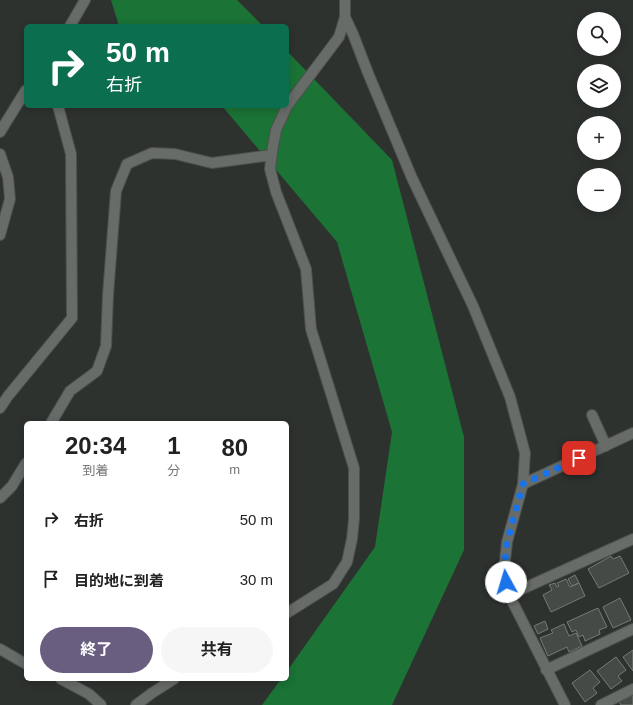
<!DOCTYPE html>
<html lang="ja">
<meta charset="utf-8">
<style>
body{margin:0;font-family:Arial,"Noto Sans JP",sans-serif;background:#f6f6f6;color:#222;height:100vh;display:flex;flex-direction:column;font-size:15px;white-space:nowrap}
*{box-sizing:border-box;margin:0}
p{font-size:13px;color:#767676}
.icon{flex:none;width:22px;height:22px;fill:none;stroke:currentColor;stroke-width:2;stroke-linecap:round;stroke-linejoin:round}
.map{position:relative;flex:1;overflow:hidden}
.drawer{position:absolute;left:24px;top:421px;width:265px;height:260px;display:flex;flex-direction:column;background:#fff;border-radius:6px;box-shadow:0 2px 10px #0003}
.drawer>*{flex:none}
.banner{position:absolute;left:24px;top:24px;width:265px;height:84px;border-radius:6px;box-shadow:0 2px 10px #0003;background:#0b6e4f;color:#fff;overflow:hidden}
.fabs{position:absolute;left:577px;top:12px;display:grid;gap:8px}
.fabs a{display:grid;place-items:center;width:44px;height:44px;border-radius:50%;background:#fff;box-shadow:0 2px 10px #0003;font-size:20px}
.pin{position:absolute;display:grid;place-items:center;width:34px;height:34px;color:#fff;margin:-17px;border-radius:8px;box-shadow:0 2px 6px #0006}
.me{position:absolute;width:44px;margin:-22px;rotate:354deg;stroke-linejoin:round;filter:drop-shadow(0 0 3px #0008)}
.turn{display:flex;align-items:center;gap:14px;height:84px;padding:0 16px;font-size:18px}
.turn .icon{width:52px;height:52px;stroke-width:2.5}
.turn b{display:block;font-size:28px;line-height:34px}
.eta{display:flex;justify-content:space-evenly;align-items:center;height:68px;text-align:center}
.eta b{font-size:24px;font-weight:700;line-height:28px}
.cta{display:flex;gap:8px;margin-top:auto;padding:8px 16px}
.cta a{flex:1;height:46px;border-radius:24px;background:#6a5e80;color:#fff;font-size:16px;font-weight:700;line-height:46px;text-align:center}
.cta a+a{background:#f6f6f6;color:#222}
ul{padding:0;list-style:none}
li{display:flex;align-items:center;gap:12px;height:60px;padding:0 16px}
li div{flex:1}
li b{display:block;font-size:15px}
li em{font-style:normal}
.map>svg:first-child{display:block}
</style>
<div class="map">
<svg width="633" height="705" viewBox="0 0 633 705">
<rect width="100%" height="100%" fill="#2e322f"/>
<path fill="#1b7336" d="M111,0H237L263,26H119Z
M287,51L392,160L464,437V550L392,705H262L281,679H287V671L375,547L392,432L337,242L222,106H287Z"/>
<path fill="#464a46" stroke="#757a75" d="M611,556L613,559L620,556L629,573L599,588L588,569Z
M575,575L579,583L572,586L568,579Z
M566,579L570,587L579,583L585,596L551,612L543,595L552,590L549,585L555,583L557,587L559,586L557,583Z
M620,598L631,620L613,628L603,607Z
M598,608L607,627L599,630L600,634L585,641L583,635L579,637L576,630L572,632L567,622Z
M545,621L548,629L538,634L534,626Z
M564,624L569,636L576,633L582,646L569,652L567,647L548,656L540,638L553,633L551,630Z
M633,650V671L623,657Z
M616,657L626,670L618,676L622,681L611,689L597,671Z
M590,670L600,682L593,688L597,693L585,702L572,683Z
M633,695V705H621L618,700L624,696L625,699Z"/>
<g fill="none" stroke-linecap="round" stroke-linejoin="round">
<g stroke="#4d504d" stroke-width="12">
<path id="minor" d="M345,17L353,34L368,73L412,178L473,306L510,397L525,453L523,484L507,542L504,570L509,595L565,705
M70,26L85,0
M287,106L276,130L272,152L270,169L276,192L306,269L311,329L354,468V519L352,539L347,562L333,584L287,613
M287,106L339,37L345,17V0
M0,132L26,90
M0,154L8,177L10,199L0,235
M0,408L8,396L72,318L71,154L58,106
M592,415L606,446
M51,423L70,391L97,371L106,346L108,295L116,191L127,164L152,153L175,154L212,163L272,155
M523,484L633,433
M0,498L12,486L26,463
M509,595L633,539
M0,649L26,664
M546,670L633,629
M61,679L89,694L101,705
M136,705L152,693L174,679
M601,705L633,689"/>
</g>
<use href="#minor" stroke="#676c68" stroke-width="10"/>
</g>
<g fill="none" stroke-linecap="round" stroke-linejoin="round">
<path stroke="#1a73e8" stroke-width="7" stroke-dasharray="0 12.6" d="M506,582L504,570L507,542L523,484L579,458"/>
</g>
</svg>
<div class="fabs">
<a><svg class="icon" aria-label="search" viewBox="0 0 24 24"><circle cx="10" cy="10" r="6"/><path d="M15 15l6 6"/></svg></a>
<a><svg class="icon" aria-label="layers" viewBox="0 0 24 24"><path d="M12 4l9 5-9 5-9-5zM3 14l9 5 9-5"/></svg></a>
<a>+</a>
<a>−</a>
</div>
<div class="pin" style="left:579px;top:458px;background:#d93025"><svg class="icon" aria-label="arrive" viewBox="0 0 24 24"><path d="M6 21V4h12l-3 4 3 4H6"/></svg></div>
<svg class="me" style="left:506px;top:582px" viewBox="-20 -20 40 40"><circle r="19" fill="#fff"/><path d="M0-13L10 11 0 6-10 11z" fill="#1a73e8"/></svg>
<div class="banner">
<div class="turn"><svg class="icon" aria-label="right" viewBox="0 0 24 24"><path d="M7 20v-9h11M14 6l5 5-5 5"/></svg><div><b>50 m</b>右折</div></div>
</div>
<section class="drawer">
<div class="eta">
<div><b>20:34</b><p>到着</p></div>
<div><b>1</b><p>分</p></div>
<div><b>80</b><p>m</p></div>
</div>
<ul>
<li><svg class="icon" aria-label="right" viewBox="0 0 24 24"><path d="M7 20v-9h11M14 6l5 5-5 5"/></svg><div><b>右折</b></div><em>50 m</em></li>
<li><svg class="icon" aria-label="arrive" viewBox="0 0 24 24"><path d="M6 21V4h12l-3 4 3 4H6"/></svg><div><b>目的地に到着</b></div><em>30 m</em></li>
</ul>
<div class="cta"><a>終了</a><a>共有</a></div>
</section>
</div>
